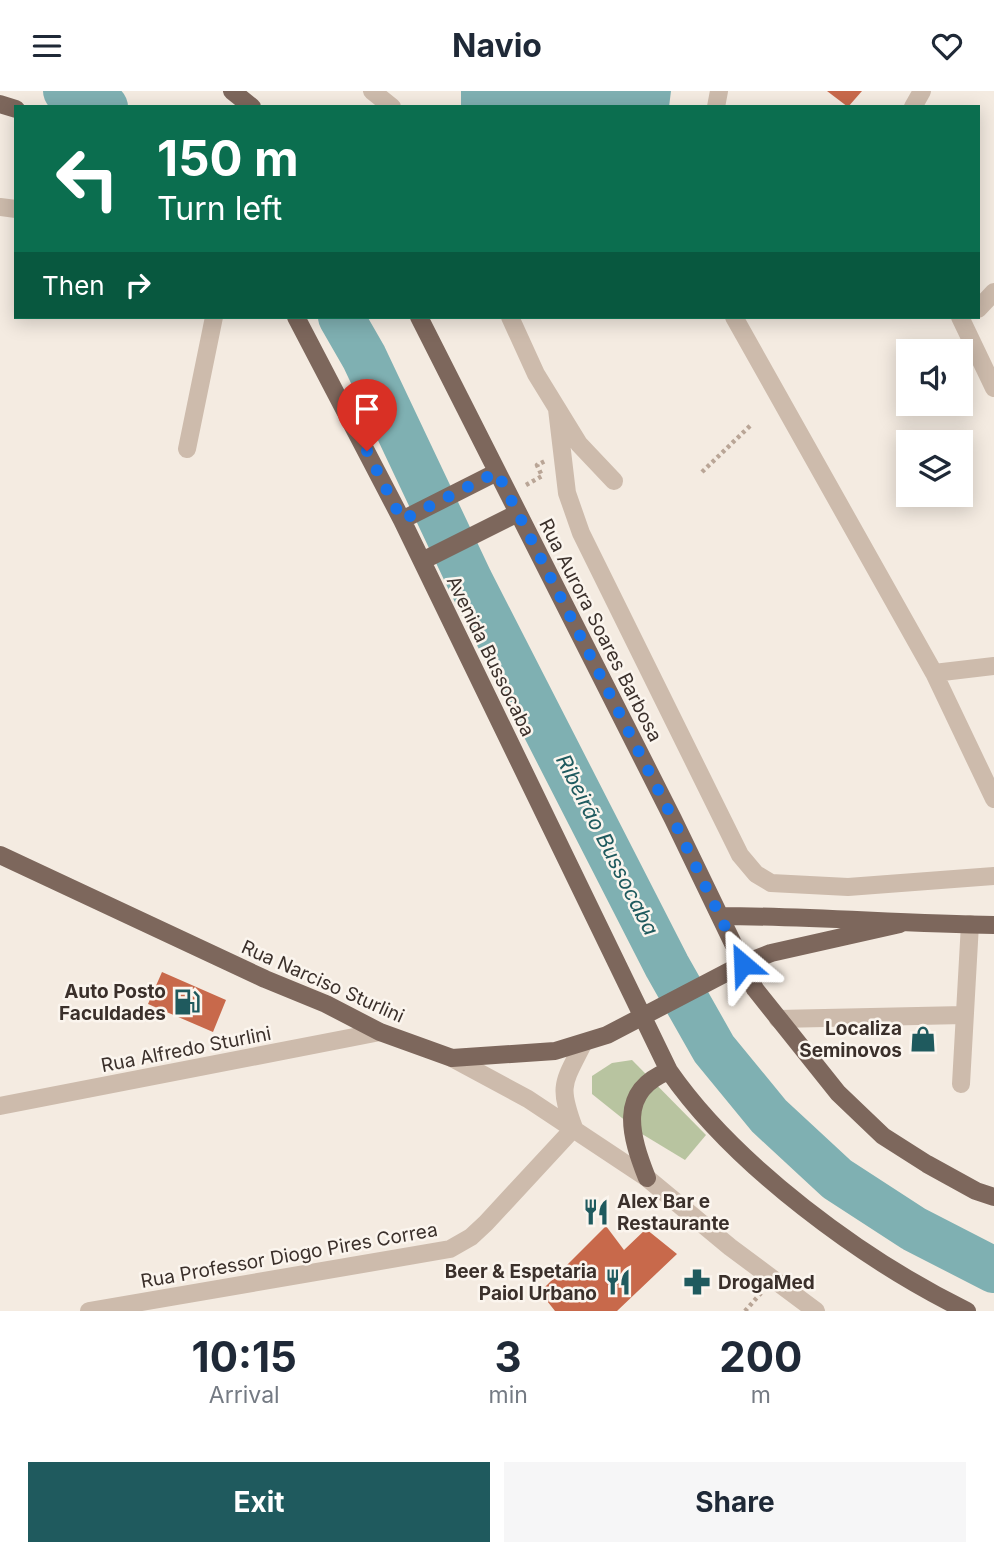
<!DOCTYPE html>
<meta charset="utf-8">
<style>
body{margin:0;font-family:Inter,sans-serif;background:#f6f6f7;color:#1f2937;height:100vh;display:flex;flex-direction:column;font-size:26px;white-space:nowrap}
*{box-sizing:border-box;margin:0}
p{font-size:23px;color:#747a83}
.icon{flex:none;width:38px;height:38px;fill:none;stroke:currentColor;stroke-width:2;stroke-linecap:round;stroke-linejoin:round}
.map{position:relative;height:1220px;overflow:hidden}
.sheet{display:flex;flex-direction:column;background:#fff;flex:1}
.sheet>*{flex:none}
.hud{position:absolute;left:14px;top:14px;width:966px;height:214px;border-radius:0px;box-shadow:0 4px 18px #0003;background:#0b6e4f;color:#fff;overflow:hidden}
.buttons{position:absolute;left:896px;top:248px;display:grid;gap:14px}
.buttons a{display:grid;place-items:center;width:77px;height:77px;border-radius:0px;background:#fff;box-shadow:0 4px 18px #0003;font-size:35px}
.pin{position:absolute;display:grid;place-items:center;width:60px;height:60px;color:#fff;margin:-72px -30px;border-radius:50% 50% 50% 0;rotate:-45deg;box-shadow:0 0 7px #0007}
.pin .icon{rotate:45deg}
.me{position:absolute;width:77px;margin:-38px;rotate:334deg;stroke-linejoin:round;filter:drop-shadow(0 0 5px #0008)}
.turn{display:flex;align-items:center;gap:24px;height:147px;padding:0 28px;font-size:32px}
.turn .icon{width:91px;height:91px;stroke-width:2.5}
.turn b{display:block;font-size:49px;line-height:60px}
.then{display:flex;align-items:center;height:66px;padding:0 28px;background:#0003;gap:14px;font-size:26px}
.eta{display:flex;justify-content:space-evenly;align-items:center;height:119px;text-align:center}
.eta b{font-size:42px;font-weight:700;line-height:49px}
.button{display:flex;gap:14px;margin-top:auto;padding:14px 28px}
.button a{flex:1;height:80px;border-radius:0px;background:#1f5a5e;color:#fff;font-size:28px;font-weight:700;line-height:80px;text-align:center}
.button a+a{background:#f6f6f7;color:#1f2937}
header{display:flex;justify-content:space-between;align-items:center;height:91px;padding:0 28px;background:#fff;font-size:32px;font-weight:700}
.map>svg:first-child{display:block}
</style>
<header><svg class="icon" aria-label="menu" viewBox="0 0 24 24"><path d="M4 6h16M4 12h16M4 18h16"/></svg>Navio<svg class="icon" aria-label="heart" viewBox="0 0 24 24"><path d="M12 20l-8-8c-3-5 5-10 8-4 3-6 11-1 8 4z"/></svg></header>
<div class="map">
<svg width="994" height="1220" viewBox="0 0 994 1220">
<rect width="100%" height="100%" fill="#f4ebe1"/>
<path fill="#b8c4a0" d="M632,969L706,1044L685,1069L642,1043L592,1003V985L612,972Z"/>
<path fill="#7fb0b2" d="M461,0H671L669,16H461Z"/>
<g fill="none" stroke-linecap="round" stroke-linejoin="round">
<path stroke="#7fb0b2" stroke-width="46" d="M66,0L105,16
M341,226L364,266L470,490L667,875L714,958L769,1025L837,1088L914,1138L994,1179"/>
</g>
<path fill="#c8694b" d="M827,0H862L848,16Z
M162,881L226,909L213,941L148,913Z
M606,1135L624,1159L646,1138L677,1163L617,1220H555L540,1201Z"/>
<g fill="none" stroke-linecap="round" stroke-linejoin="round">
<path stroke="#b9a596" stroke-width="4.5" stroke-dasharray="3.5 3.5" stroke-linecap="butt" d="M702,381L752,333
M526,394L542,385L537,374L545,370
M745,1220L761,1202"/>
<path stroke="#cdbbac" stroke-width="18" d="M372,0L392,16
M716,16L719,0
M913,16L922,0
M0,116L16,118
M978,218L994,201
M510,226L536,283L579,353L614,390
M734,226L934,582L994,708
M960,226L994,297
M557,318L567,402L581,442L740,764L756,783L771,792L848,796L994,785
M187,358L214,226
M934,582L994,575
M778,928L964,924
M452,967L528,1008L647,1087L730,1156L816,1220
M961,993L970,833
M0,1015L380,941
M574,1037C558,994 563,993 583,953
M89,1220L450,1158L471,1146L486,1132L574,1037"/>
<path stroke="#7d675c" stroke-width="18" d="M232,0L252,16
M0,13L16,18
M296,226L402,429L669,980C735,1075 863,1169 967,1220
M419,226L673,728L755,898L838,1002L883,1045L927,1073L976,1100L994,1106
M402,429L497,381
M422,470L518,422
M0,764L265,888L326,913L380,941L452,967L555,960L607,944L743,873L771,862L900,833
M720,825C812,825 903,833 994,834
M647,1087C631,1046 616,1000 669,980"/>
</g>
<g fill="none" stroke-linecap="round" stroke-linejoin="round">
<path stroke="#1a73e8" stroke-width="12" stroke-dasharray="0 21.6" d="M367,360L402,429L497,381L673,728L743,873"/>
</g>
<defs>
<g id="fuel-bare" transform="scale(2.1)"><path d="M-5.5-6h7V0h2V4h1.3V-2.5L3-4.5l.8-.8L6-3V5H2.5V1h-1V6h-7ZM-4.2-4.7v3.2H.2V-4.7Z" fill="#1f5a5e" stroke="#fbf5ee" stroke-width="2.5" paint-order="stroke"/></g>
<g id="shop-bare" transform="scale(2.1)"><path d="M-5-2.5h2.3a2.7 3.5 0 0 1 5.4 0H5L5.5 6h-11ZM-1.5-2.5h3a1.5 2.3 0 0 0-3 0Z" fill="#1f5a5e" stroke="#fbf5ee" stroke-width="2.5" paint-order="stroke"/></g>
<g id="restaurant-bare" transform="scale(2.1)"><path d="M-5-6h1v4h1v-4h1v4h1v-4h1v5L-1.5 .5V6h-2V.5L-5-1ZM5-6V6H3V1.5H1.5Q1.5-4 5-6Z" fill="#1f5a5e" stroke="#fbf5ee" stroke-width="2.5" paint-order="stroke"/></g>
<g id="pharmacy-bare" transform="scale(2.1)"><path d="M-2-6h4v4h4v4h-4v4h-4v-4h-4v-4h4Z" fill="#1f5a5e" stroke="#fbf5ee" stroke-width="2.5" paint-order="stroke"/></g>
</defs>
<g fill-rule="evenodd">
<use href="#fuel-bare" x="187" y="911"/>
<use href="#shop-bare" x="923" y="948"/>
<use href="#restaurant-bare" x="596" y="1121"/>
<use href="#restaurant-bare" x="618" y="1191"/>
<use href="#pharmacy-bare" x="697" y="1191"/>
</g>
<g text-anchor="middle" stroke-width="5" stroke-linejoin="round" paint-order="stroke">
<g font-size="19" fill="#3b302b" stroke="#fbf5ee">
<text transform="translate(601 539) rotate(63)" y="7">Rua Aurora Soares Barbosa</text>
<text transform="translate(491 565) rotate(64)" y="7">Avenida Bussocaba</text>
<text transform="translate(323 890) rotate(24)" y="7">Rua Narciso Sturlini</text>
<text transform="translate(186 958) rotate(-11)" y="7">Rua Alfredo Sturlini</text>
<text transform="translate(289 1164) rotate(-10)" y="7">Rua Professor Diogo Pires Correa</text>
</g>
<g font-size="19" font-weight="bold" fill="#3b302b" stroke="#fbf5ee" text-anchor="end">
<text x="166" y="907">Auto Posto<tspan x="166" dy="22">Faculdades</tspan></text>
<text x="902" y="944">Localiza<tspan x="902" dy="22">Seminovos</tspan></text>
<text x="617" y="1117" text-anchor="start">Alex Bar e<tspan x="617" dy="22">Restaurante</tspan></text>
<text x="597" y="1187">Beer &amp; Espetaria<tspan x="597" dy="22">Paiol Urbano</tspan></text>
<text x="718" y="1198" text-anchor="start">DrogaMed</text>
</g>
<g font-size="21" font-style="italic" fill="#1f5a5e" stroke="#fbf5ee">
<text transform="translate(607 754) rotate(63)" y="7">Ribeirão Bussocaba</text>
</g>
</g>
</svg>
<div class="buttons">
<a><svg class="icon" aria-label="sound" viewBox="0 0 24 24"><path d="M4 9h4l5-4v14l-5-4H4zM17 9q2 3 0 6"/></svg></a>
<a><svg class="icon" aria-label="layers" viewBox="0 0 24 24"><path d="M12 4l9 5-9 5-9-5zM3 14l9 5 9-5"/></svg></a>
</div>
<div class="pin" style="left:367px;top:360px;background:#d93025"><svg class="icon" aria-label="arrive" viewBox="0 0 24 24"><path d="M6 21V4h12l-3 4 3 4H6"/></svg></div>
<svg class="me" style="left:743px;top:873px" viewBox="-20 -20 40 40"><path d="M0-17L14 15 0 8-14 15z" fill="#1a73e8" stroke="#fff" stroke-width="4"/></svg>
<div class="hud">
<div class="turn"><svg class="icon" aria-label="left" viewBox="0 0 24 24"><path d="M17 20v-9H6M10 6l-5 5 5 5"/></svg><div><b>150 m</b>Turn left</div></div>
<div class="then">Then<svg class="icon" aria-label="right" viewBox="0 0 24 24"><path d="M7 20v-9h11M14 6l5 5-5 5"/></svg></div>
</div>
</div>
<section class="sheet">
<div class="eta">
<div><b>10:15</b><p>Arrival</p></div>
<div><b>3</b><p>min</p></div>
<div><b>200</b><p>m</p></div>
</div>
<div class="button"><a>Exit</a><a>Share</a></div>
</section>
